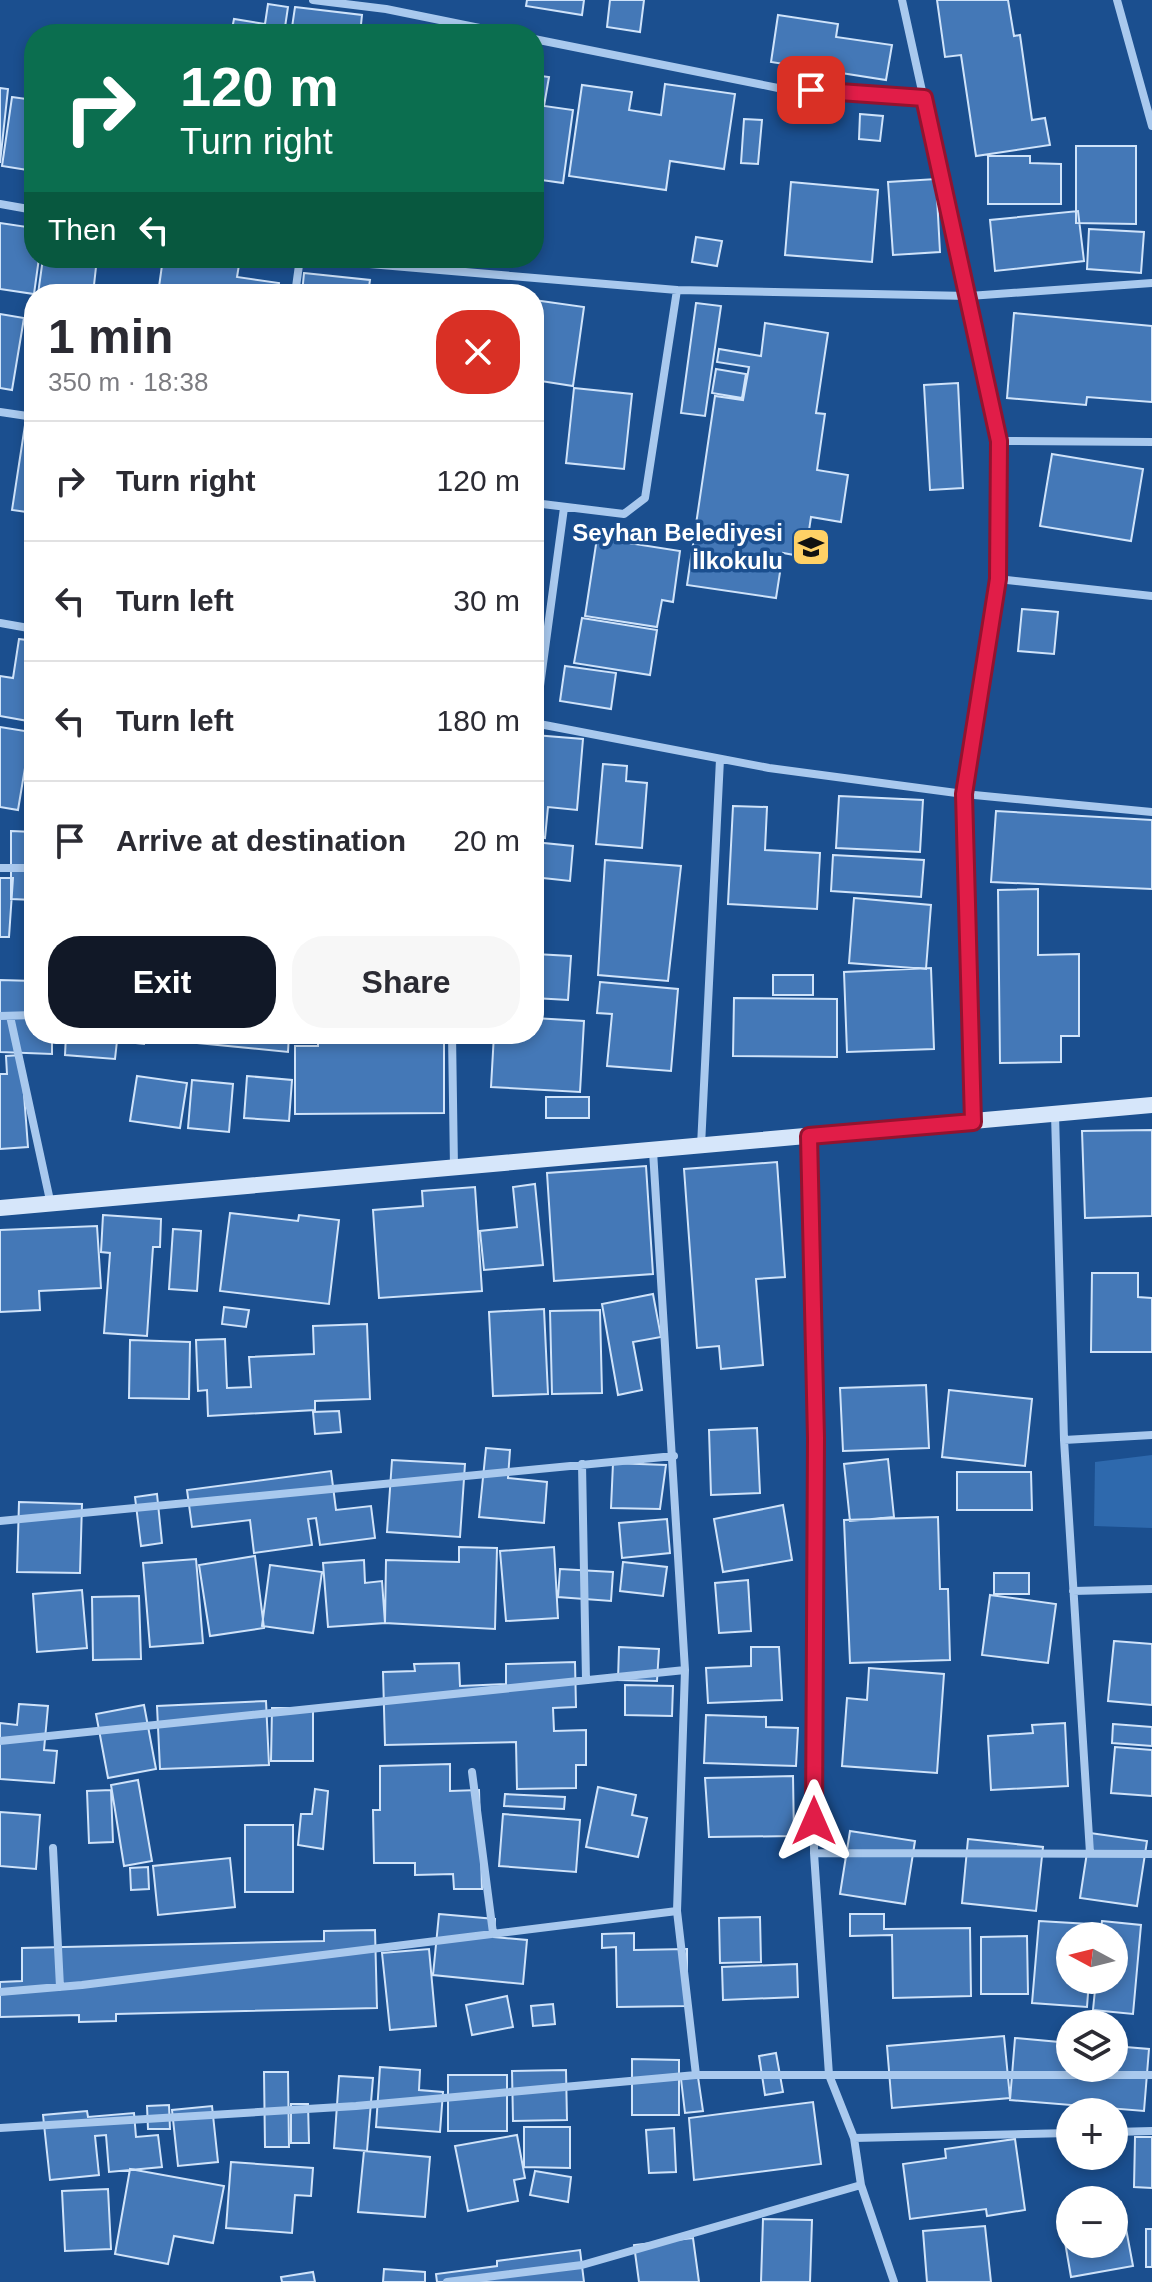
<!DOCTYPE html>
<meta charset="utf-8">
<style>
body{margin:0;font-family:Arial,sans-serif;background:#f7f7f7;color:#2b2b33;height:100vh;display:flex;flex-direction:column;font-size:30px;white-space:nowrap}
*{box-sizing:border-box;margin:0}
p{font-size:26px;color:#7c7c81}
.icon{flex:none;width:44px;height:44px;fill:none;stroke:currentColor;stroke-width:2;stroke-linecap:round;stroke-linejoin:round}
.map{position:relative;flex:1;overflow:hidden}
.panel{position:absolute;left:24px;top:284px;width:520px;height:760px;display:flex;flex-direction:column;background:#fff;border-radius:32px;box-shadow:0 4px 12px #0003}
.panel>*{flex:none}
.hud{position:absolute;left:24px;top:24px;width:520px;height:244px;border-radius:32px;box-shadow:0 4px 12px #0003;background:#0b6e4f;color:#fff;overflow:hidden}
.needle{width:52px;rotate:277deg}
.tools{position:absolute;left:1056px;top:1922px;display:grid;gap:16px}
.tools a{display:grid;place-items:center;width:72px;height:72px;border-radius:50%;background:#fff;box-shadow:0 4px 12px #0003;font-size:40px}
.pin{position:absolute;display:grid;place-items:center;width:68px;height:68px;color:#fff;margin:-34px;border-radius:16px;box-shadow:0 4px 12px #0006}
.me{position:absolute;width:88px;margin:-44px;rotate:0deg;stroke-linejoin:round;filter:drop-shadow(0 0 6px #0008)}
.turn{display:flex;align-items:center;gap:28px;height:168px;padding:0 24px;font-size:36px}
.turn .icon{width:104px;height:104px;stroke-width:2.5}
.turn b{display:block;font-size:56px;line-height:68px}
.then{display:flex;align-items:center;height:76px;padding:0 24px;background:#0003;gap:16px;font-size:30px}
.round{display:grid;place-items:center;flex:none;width:84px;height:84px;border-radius:32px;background:#f7f7f7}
.summary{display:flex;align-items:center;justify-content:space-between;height:136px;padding:0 24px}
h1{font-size:48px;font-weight:700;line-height:60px}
.button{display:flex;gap:16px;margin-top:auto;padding:16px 24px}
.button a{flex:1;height:92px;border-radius:32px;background:#111827;color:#fff;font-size:32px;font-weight:700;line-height:92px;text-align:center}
.button a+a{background:#f7f7f7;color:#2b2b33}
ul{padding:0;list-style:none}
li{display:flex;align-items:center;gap:24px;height:120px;padding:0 24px;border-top:2px solid #e1e1e2}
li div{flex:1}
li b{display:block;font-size:30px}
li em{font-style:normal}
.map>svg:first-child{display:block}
</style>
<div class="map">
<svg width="1152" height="2282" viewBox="0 0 1152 2282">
<rect width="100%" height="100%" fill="#1b4f8f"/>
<path fill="#2e69ad" d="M1152,1455V1528L1094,1526L1095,1462Z"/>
<path fill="#4478b7" stroke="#cfe3fa" stroke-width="2" d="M527,0H584L582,15L526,6Z
M610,0H644L640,32L607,27Z
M937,0H1008L1014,36L1020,35L1032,120L1045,118L1050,145L976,156L961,55L945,57Z
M268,4L288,7L284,34H231L234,19L265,24Z
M295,7L362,15L360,34H291Z
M778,15L838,24L836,37L892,45L886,80L771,62Z
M534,75L549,77L544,106L573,110L563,183L534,179Z
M665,84L735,94L724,169L670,161L666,190L569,176L582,85L632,92L629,110L661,115Z
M0,88L8,89L0,163Z
M12,97L34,100V171L2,166Z
M860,114L883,116L880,141L859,139Z
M744,119L762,120L758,164L741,163Z
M1076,146H1136V224L1076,223Z
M988,156H1030V163L1061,164V204H988Z
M936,179L940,252L893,255L888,182Z
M791,182L878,190L872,262L785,255Z
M1078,211L1084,261L995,271L990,220Z
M0,223L34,228V258H39L34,294L0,289Z
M1089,229L1144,232L1141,273L1087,269Z
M696,237L722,241L717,266L692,262Z
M43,258H97L93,294H38Z
M163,258L239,265L237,277L279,283L278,294H158Z
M304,273L370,280L368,294H302Z
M534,300L584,307L573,386L534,380Z
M696,303L721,306L705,416L681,413Z
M1014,313L1152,326V402L1087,397L1086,405L1007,398Z
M0,314L24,318L12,390L0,388Z
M765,323L828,333L816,413L825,414L817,470L848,475L841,522L811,517L805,557L783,553L776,598L687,585L715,396L743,400L749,367L717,362L719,349L761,356Z
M716,369L746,374L742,398L712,393Z
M958,383L963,488L930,490L924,385Z
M574,388L632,394L624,469L566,463Z
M25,425L34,426V513L12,510Z
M1052,454L1143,469L1131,541L1040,526Z
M597,538L680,551L673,602L662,600L657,627L585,616Z
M1022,609L1058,612L1054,654L1018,651Z
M582,618L657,630L650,675L574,663Z
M19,639L34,641V683L28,721L0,716V676L13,678Z
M565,666L616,673L611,709L560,701Z
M0,727L31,732L18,810L0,807Z
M534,735L583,739L577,810L548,807L545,838L534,836Z
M603,764L627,766L626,781L647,783L642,848L596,844Z
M839,796L923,800L920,852L836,848Z
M733,806L767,807L765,850L820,853L817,909L728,904Z
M996,811L1152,820V889L991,882Z
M11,831L34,832V900L11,899Z
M534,842L573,846L570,881L534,877Z
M833,855L924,860L921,897L831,891Z
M605,860L681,866L668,981L598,975Z
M0,878H13L9,937H0Z
M1038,889V955L1079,954V1036H1061V1062L1000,1063L998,890Z
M854,898L931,905L926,969L849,963Z
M535,954L571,956L568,1000L534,998Z
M931,968L934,1049L847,1052L844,972Z
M773,975H813V995H773Z
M0,980L34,981V1034H52V1054L0,1052Z
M600,982L678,989L671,1071L607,1066L612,1014L597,1013Z
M734,998L837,999V1057L733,1056Z
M534,1018L584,1021L580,1092L491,1087L494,1034H534Z
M66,1034H145L144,1044L117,1041L115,1059L65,1055Z
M199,1034H289L288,1052L198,1043Z
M318,1034H444V1113L295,1114V1046H318Z
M21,1055L28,1147L0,1149V1074H7L6,1056Z
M137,1076L187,1083L180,1128L130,1121Z
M247,1076L292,1080L289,1121L244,1118Z
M192,1080L233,1084L229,1132L188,1128Z
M546,1097H589V1118H546Z
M1152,1130V1216L1085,1218L1082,1131Z
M777,1162L785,1277L756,1279L763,1365L721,1369L719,1346L697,1348L684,1169Z
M646,1166L653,1274L554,1281L547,1173Z
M535,1184L543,1265L484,1270L480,1231L517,1227L513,1187Z
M475,1187L482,1291L379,1298L373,1210L423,1206L422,1191Z
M230,1213L298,1221L299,1215L339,1220L329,1304L220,1291Z
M103,1215L161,1219L160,1247H153L147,1336L104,1333L110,1253L101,1252Z
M97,1226L101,1288L39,1291L40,1310L0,1312V1230Z
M173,1229L201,1231L197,1291L169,1289Z
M1092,1273H1138V1297L1152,1298V1352H1091Z
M653,1294L661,1337L633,1342L642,1390L618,1395L602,1304Z
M224,1307L249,1310L246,1327L222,1324Z
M544,1309L548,1394L493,1396L489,1312Z
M600,1310L602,1393L552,1394L550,1311Z
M367,1324L370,1399L315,1401V1410L208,1416L207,1390L198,1391L196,1340L225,1339L227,1388L251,1387L249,1357L314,1354L313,1326Z
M130,1340L190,1342L189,1399L129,1398Z
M926,1385L929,1448L843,1451L840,1388Z
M949,1390L1032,1399L1025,1466L942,1457Z
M339,1411L341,1432L315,1434L313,1412Z
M757,1428L760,1493L711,1495L709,1430Z
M486,1448L510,1450L508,1478L547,1482L544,1523L479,1517Z
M888,1459L894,1517L850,1521L844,1464Z
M392,1460L465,1464L460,1537L387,1532Z
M613,1463L666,1465L660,1509L611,1508Z
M331,1471L336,1510L371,1506L375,1538L320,1545L316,1518L308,1519L312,1545L254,1553L250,1520L192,1527L187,1490Z
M957,1472H1031L1032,1510H957Z
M157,1494L162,1543L141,1546L135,1497Z
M19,1502L82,1504L80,1573L17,1572Z
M783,1505L792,1560L723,1572L714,1519Z
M938,1517L940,1589H948L950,1660L850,1663L844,1520Z
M667,1519L670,1553L622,1558L619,1523Z
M459,1547L497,1548L495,1629L385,1623L386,1560L459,1562Z
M554,1547L558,1618L506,1621L500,1551Z
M255,1556L264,1628L210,1636L199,1565Z
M196,1559L203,1643L150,1647L143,1563Z
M364,1560L365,1583L382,1581L385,1623L328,1627L323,1563Z
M623,1562L667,1567L663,1596L620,1591Z
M270,1565L322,1572L313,1633L262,1626Z
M560,1569L613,1572L611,1601L558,1597Z
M994,1573H1029V1594H994Z
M748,1580L751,1631L719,1633L715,1583Z
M82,1590L87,1648L37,1652L33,1594Z
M990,1595L1056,1604L1048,1663L982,1655Z
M139,1596L141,1659L93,1660L92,1597Z
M1114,1641L1152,1644V1705L1108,1701Z
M619,1647L659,1649L657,1681L618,1680Z
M751,1647H779L782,1700L708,1703L706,1668L751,1666Z
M575,1662L576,1707L553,1708L554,1731L586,1730V1765H576V1788L517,1789L516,1742L385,1745L383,1672L415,1671L414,1664L459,1663L460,1686L506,1684V1664Z
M869,1668L944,1674L937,1773L842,1766L847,1698L867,1700Z
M625,1685L673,1686L672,1716L625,1715Z
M266,1701L269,1765L160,1769L157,1706Z
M19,1704L48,1706L44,1750L57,1751L54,1783L0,1779V1723L17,1725Z
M144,1705L156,1769L108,1778L96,1714Z
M272,1708H313V1761H271Z
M706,1715L766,1717V1727L798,1728L796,1766L704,1763Z
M1065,1723L1068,1786L991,1790L988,1736L1033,1733L1032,1725Z
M1113,1724L1152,1727V1746L1112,1743Z
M1115,1747L1152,1750V1796L1111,1793Z
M450,1764V1791L479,1790L482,1889H454L453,1874L415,1875V1863H374L373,1810H380V1766Z
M793,1776L794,1836L709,1837L705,1778Z
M138,1780L152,1861L124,1866L111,1785Z
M598,1787L636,1795L632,1815L647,1818L638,1857L586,1847Z
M315,1789L328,1791L323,1849L298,1845L301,1814H312Z
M111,1790L113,1842L89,1843L87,1791Z
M505,1794L565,1797L564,1809L504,1806Z
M0,1812L40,1815L36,1869L0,1866Z
M503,1814L580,1820L576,1872L499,1866Z
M245,1825H293V1892H245Z
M850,1831L915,1841L905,1904L840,1894Z
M1090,1833L1147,1841L1137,1906L1080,1898Z
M968,1839L1043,1847L1036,1911L962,1903Z
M230,1858L235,1907L158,1915L153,1866Z
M148,1867L149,1889L131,1890L130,1868Z
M439,1914L495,1919L494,1937L527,1940L523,1984L433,1975Z
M850,1914H884V1929L970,1928L971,1996L893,1998L892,1935L850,1936Z
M760,1917L761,1962L720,1963L719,1918Z
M1039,1921L1089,1924L1088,1936H1070V1980H1089L1087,2007L1032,2003Z
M1102,1921L1141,1925L1133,2014L1093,2010L1096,1980H1114V1936H1100Z
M375,1930L377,2008L116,2014V2021L79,2022V2015L0,2017V1982L22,1981V1948L324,1941V1931Z
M634,1933V1950L687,1949V2006L617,2007L616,1947L602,1948V1934Z
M1027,1936L1028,1994H981V1937Z
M429,1949L436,2026L390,2030L382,1953Z
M797,1964L798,1997L723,2000L722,1967Z
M507,1996L513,2027L472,2035L466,2005Z
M553,2004L555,2024L533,2026L531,2006Z
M1004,2036L1010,2098L892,2108L887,2046Z
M1015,2038L1070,2043V2068H1114V2046L1149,2049L1144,2111L1010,2100Z
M776,2053L783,2092L765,2095L759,2056Z
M632,2059L679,2060V2115H632Z
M380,2067L420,2070L419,2090L443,2092L440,2132L376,2127Z
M566,2070L567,2120L513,2121L512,2071Z
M264,2072H288L289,2147H265Z
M448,2075H507V2131H448Z
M339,2076L373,2078L367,2151L334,2148Z
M698,2077L703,2111L685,2113L681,2079Z
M813,2102L821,2164L694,2180L689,2118Z
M291,2104H308L309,2143H291Z
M169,2105L170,2129H148L147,2106Z
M212,2106L218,2162L178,2166L172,2110Z
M87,2111L88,2117L134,2113L136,2137L158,2135L162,2167L109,2172L106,2135L95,2136L99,2175L50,2180L43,2115Z
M524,2127H570V2168L524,2167Z
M674,2128L676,2172L649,2173L646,2130Z
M517,2135L525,2178L514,2180L518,2201L468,2211L455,2146Z
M1135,2137H1152V2188L1134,2187Z
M1015,2139L1025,2210L987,2216L986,2209L910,2219L903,2164L946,2158L945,2149Z
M364,2151L430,2157L425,2217L358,2212Z
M231,2162L313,2168L311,2196L295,2195L292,2233L226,2228Z
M130,2169L224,2186L213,2243L174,2236L168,2264L115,2254Z
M535,2171L571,2177L568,2202L530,2195Z
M108,2189L111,2249L65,2251L62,2191Z
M1121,2202L1133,2266L1071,2277L1060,2213L1070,2212V2244H1114V2204Z
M763,2219L812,2220L810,2282H761Z
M985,2226L991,2282H927L923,2231Z
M1146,2229H1152V2267H1146Z
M693,2238L699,2282H639L634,2245Z
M580,2250L584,2282H437L436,2274L497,2266V2261Z
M384,2269L425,2272V2282H383Z
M313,2272L315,2282H282L281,2277Z"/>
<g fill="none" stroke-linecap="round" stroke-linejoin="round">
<path stroke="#a9c9ee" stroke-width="8" d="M313,0L386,9L509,34
M902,0L999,441L998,579L964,794L973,1122
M1117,0L1152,126
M534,39L783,89L924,98
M0,204L34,210
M299,258L677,290L969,296L1152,283
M295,294L300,258
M0,412L34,417
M999,441L1152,442
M534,503L624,514L645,498L677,290
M998,579L1152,596
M0,623L34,629
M534,723L769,768L964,794L1152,812
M535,723L564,508
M0,868H34
M0,1016L34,1015
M10,1016L51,1205
M452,1034L454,1168
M1055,1114L1064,1440L1090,1853
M809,1136L816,1438L814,1853L829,2075L854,2138L861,2185L894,2282
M701,1146L720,759
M653,1151L685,1670L677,1911L696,2075
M1064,1440L1152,1435
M582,1464L586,1680
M0,1521L674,1456
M1073,1591L1152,1589
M0,1741L685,1670
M472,1772L493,1933
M53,1848L60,1987
M814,1853L1152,1854
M0,1992L82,1985L677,1911
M0,2128L356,2106L696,2075H1152
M1114,2132L1152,2131
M854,2138L1070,2133
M447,2282L582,2265L861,2185"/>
<path stroke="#d6e6fa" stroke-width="16" d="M0,1208L1152,1105"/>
</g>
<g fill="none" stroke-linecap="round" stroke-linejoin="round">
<g stroke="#92132f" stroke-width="20">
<path id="route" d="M811,90L924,98L999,441L998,579L964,794L973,1122L809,1136L816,1438L814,1821"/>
</g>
<use href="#route" stroke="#e11d48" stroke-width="14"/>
</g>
<defs>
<g id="school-square" transform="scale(2)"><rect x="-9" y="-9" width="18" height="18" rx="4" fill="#ffd166" stroke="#1b4f8f"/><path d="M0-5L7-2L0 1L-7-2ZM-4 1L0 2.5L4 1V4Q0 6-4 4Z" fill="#111"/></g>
</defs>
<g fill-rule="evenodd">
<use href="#school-square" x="811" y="547"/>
</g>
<g text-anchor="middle" stroke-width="7" stroke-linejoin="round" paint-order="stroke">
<g font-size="24" font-weight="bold" fill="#fff" stroke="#1b4f8f" text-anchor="end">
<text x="783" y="541">Seyhan Belediyesi<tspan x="783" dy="28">İlkokulu</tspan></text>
</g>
</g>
</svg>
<div class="tools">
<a><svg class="needle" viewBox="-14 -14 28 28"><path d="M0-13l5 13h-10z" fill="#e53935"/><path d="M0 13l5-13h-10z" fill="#7c7c81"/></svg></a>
<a><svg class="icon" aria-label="layers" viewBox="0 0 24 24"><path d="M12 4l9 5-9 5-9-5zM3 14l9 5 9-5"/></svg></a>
<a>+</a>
<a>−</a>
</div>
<div class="pin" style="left:811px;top:90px;background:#d93025"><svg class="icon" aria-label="arrive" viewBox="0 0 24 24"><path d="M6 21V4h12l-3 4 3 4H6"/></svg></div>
<svg class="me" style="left:814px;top:1821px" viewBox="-20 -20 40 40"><path d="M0-17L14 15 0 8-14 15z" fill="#e11d48" stroke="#fff" stroke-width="4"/></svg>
<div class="hud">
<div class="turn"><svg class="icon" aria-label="right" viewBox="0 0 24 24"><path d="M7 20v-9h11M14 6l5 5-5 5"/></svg><div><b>120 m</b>Turn right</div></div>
<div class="then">Then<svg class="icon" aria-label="left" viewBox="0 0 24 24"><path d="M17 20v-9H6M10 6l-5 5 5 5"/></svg></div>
</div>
<section class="panel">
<div class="summary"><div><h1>1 min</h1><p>350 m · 18:38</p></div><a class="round" style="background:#d93025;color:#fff"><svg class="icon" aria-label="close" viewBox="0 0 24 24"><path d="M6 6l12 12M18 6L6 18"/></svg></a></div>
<ul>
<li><svg class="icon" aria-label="right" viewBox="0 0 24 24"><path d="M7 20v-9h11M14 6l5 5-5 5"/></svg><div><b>Turn right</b></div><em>120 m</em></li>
<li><svg class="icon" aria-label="left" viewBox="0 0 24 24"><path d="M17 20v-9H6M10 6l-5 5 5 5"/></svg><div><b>Turn left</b></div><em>30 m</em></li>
<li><svg class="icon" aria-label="left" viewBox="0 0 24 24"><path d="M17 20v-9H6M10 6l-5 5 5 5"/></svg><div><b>Turn left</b></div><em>180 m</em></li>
<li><svg class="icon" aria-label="arrive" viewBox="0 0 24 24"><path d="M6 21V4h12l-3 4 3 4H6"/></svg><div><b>Arrive at destination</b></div><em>20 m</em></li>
</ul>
<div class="button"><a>Exit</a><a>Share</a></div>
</section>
</div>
